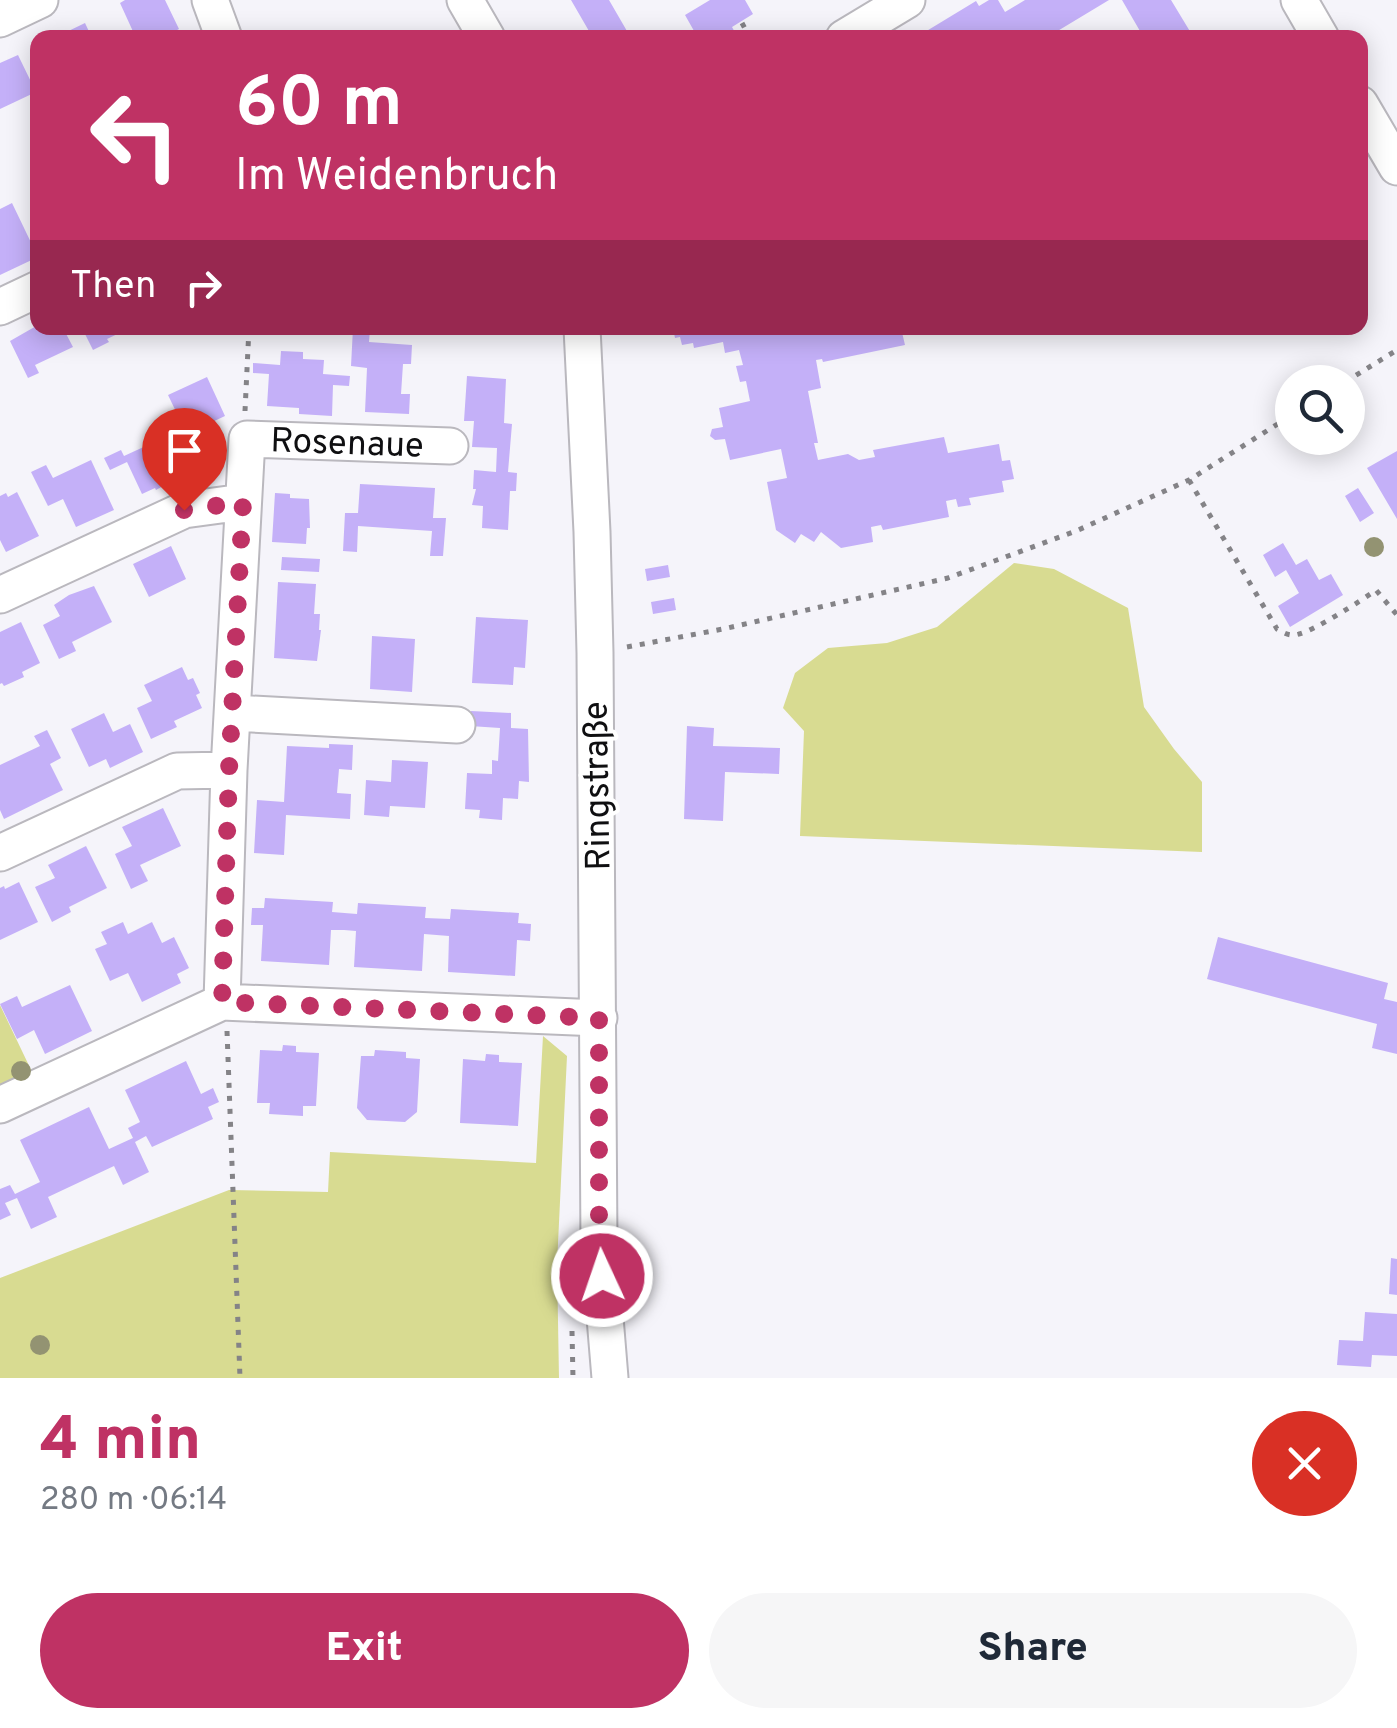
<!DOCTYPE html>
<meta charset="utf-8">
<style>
body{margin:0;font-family:Overpass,sans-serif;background:#f6f6f7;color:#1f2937;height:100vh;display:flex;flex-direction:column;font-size:38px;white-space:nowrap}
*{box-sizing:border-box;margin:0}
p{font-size:32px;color:#747a83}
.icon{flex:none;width:55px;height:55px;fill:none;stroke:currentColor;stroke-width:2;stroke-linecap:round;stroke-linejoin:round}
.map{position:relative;height:1378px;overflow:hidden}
.details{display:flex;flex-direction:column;background:#fff;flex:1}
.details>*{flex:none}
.top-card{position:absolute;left:30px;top:30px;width:1338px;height:305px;border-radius:20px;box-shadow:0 5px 25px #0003;background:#bf3264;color:#fff;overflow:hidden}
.tools{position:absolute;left:1275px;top:365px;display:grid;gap:20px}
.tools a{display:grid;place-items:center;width:90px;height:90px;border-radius:50%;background:#fff;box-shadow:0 5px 25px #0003;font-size:50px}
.pin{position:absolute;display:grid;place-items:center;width:85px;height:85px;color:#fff;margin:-102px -42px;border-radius:50% 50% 50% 0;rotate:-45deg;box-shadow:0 0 10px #0007}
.pin .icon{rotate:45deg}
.me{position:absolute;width:110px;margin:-55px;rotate:357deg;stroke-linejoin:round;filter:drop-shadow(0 0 8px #0008)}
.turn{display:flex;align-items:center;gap:35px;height:210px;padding:0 40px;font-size:45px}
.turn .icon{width:130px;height:130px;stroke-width:2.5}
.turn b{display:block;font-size:70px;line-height:85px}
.then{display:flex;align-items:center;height:95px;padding:0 40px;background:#0003;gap:20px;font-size:38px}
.round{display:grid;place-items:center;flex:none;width:105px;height:105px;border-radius:52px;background:#f6f6f7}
.headline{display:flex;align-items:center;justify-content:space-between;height:170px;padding:0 40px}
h1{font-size:60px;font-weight:800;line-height:75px;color:#bf3264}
.primary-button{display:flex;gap:20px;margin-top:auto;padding:20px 40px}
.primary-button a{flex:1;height:115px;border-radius:60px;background:#bf3264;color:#fff;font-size:40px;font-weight:800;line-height:115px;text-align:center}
.primary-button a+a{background:#f6f6f7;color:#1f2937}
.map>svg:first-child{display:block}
</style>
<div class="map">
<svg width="1397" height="1378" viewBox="0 0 1397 1378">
<rect width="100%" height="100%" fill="#f5f4fa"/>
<path fill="#d8db91" d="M1014,563L1054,569L1128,608L1144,707L1174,749L1202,782V852L800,836L804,731L783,708L795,673L828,648L887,643L937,627Z
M0,1005L33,1074L0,1090Z
M543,1036L567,1056L557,1264L559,1378H0V1278L229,1190L328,1192L330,1152L536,1163Z"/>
<path fill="#c4b0f8" d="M125,0H165L179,29L162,38H136L120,3Z
M571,0H609L631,38H593Z
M710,0H745L753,14L732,27L738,38H698L685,15Z
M989,0H998L1005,12L1025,0H1109L1046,38H915L976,1L979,6Z
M1122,0H1171L1194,38H1144Z
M85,23L92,38H54Z
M18,55L36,92L0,109V63Z
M12,203L38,257L0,275V209Z
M38,325V328H63L73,347L35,365L39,373L28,378L10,341Z
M82,328H130L107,339L109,342L93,350Z
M353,328L370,329L369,342L412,345L411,364H403L401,394H410L409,414L365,412L367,368L351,366Z
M673,328H901L905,345L823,362L822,359L816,360L821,388L808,391L818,443H814L818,460L848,454L859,460L875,457L873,450L944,437L948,453L999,444L1002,461L1010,460L1014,479L1002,481L1004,492L969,498L971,505L958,507L956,499L946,501L949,517L883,530L881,525L871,527L873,542L841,548L821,532L814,542L801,534L795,543L776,530L767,482L787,478L781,449L730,460L725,439L715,440L710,436L712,429L723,427L719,408L750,401L746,381L740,382L736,366L743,365L739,350L725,353L723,342L694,348L693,343L682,345L680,337L675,338Z
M281,351L303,352V359L324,360L323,374L350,376L349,386L333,385L332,416L299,414V408L267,406L269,374L253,373V363L280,365Z
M467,376L506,379L504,423L512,424L508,472L517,473L516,491H510L508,530L482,528L483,506L472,505L476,489H473L474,470L496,472L497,448L472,447L474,421H464Z
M207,377L225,416L195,430L206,455L187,464L170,429L182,424L168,395Z
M161,439L179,477L156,490L155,488L142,494L127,462L110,470L104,458L121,450L124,456Z
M1397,451V519L1367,468Z
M91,460L114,510L76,527L63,499L48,506L31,472L46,465L53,478Z
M360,484L435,488L433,518H446L443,556H430L432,531L358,526L357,552L343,551L345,513H358Z
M1358,488L1374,513L1360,522L1345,496Z
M17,492L39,536L6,552L0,540V496L6,493L8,497Z
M275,493L290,494V498L309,499L310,528H307L306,544L272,542Z
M1283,543L1296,565L1307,559L1319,580L1331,574L1343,595L1290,627L1278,606L1299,593L1286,570L1275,577L1263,555Z
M171,546L186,579L149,597L133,564Z
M282,557L320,559L319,572L281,570Z
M668,565L670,577L647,581L645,569Z
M278,582L316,584L314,614H320L319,630H321L317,661L274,658Z
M94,586L112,622L72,642L76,651L59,659L43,625L60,616L54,605L69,595Z
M674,598L676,610L653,614L651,602Z
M476,617L528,620L525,668L514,667L513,685L472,683Z
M21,622L40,663L22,672L24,677L4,686L2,683L0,684V632Z
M372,636L415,639L412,692L370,689Z
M182,667L188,680L193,678L200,693L196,695L202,708L174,721L177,727L151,739L137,708L152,701L144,685Z
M471,711L511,713V728L528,729L529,782L519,781L518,799L503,798L502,820L479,818L480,810L465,809L467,773L492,774V760L498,761L500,728L470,726Z
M104,713L113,732L130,724L143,752L110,768L106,759L89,767L71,729Z
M687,726L714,728L713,746L780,748L779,774L725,772L723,821L684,819Z
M47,730L61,758L50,764L63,790L4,819L0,810V765L40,746L34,736Z
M329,744L353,745L352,770L339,769L337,793L351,794L350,819L286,815L284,855L254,853L257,800L284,802L287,746L329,748Z
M392,760L428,762L425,808L390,806L389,817L364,815L366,780L391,782Z
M163,808L181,846L140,865L148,881L131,889L115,854L132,846L122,827Z
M86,846L107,888L69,907L71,912L52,922L35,887L55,878L48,865Z
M19,882L38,922L0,940V888L4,886L5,889Z
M265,898L333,902L332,912L357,914L358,903L426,907L425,918L450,919L451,909L519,913L518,923L531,924L530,941L517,940L515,976L448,972L449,936L424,934L422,971L354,967L356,931L344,930H331L329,965L261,961L263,925H251L252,908H264Z
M123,922L128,934L152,922L162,943L174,937L189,968L177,974L181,983L142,1002L128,973L110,981L95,949L107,944L101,932Z
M1218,937L1388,983L1384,999L1397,1002V1054L1372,1048L1377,1024L1207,979Z
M70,985L92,1031L45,1054L34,1030L17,1039L0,1004L17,996L22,1007Z
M283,1045L296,1046V1052L319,1053L316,1106H303V1116L269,1114L270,1103H257L260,1050L282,1051Z
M375,1050L406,1052V1058L420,1059L417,1112L405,1122L367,1120L357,1108L361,1056H374Z
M486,1054L499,1055V1062L522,1063L518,1126L460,1123L463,1059L485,1061Z
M186,1061L201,1094L213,1088L219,1102L208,1107L213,1119L152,1147L146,1136L135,1142L149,1172L123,1185L114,1166L48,1197L57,1217L31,1229L17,1198L5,1203L11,1215L0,1220V1189L10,1185L15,1194L40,1182L20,1140L89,1107L109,1149L133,1138L128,1128L140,1122L125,1090Z
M1391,1258L1397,1259V1295L1389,1294Z
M1365,1312L1397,1314V1356L1372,1355L1371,1367L1337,1365L1339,1340L1363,1341Z"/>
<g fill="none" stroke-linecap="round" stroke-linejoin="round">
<g stroke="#bab8be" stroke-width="39">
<path id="minor" d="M210,0L224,38
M465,0L487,38
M1299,0L1321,38
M0,19L40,0
M844,38L907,0
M1360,104L1397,167
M0,307L38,289
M582,328L592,532L595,653L599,1245L610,1378
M0,595L184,510L243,502
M233,713L457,725
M0,853L177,771L229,770
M222,1002L229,770L247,439L450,446
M0,1105L222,1002L599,1018"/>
</g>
<path stroke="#848387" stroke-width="5" stroke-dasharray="5 8" stroke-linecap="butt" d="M742,23L750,38
M1345,382L1397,350
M245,411L249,328
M1189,480L1277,629C1284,633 1290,637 1299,634C1315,630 1361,601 1376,590L1397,615
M627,647L723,629L948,578L1076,531L1189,480L1292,415
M227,1031L240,1378
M572,1331L573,1378"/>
<use href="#minor" stroke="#fff" stroke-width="35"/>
</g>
<g fill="#939372">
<circle cx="1374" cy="547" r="10"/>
<circle cx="21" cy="1071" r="10"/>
<circle cx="40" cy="1345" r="10"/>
</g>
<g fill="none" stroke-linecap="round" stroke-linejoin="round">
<path stroke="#bf3264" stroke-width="18" stroke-dasharray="0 32.4" d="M184,510L243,502L229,770L222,1002L599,1018V1245L602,1276"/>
</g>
<g text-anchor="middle" stroke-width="8" stroke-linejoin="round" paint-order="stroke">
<g font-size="35" fill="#0f0f11" stroke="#fff">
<text transform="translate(347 442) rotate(2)" y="12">Rosenaue</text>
<text transform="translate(596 786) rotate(-91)" y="12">Ringstraße</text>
</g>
</g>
</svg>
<div class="tools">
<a><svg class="icon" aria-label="search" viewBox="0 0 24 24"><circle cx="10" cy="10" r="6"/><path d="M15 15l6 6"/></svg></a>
</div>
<div class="pin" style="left:184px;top:510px;background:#d93025"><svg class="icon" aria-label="arrive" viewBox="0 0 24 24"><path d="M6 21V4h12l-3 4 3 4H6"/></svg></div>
<svg class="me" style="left:602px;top:1276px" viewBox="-20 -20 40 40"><circle r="17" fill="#bf3264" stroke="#fff" stroke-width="3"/><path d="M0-11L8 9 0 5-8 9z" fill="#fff"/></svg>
<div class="top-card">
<div class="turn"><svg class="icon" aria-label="left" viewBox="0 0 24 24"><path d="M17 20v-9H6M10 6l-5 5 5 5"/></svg><div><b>60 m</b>Im Weidenbruch</div></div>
<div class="then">Then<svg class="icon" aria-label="right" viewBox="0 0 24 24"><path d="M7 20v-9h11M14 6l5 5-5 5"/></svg></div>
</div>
</div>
<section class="details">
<div class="headline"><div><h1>4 min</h1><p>280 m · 06:14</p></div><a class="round" style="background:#d93025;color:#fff"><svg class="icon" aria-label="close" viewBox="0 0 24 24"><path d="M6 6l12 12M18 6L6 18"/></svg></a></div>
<div class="primary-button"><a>Exit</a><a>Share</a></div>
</section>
